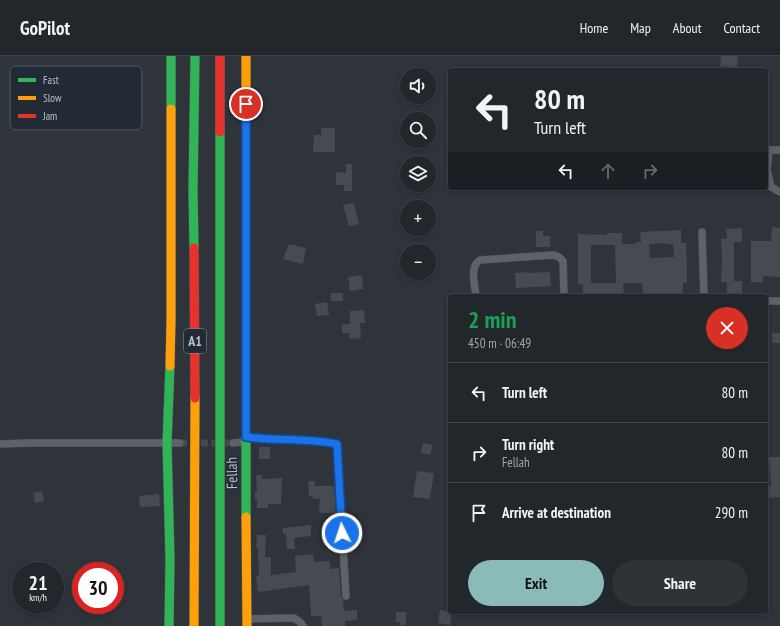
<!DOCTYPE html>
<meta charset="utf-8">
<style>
body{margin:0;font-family:"PT Sans Narrow",sans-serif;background:#2e3338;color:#f1f3f6;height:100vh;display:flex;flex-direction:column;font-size:15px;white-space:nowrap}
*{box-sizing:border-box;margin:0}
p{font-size:13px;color:#a2a5a9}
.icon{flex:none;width:22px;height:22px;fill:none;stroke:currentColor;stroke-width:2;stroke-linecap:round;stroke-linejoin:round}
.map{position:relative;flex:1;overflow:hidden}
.drawer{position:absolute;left:448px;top:238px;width:320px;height:320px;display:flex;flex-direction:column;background:#22272c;border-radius:4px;box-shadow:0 2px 6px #0003,0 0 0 1px #3f4448}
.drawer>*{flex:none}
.top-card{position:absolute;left:448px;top:12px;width:320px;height:122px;border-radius:4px;box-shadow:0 2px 6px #0003,0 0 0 1px #3f4448;background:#22272c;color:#f1f3f6;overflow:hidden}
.fabs{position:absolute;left:400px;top:12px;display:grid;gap:8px}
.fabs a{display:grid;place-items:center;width:36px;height:36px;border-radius:50%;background:#22272c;box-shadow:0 2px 6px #0003,0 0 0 1px #3f4448;font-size:20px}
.speed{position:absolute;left:12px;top:506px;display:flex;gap:8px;font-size:20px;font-weight:700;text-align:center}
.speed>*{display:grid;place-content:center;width:52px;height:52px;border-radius:50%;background:#22272c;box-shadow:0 2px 6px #0003,0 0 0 1px #3f4448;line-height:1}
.speed small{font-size:10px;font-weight:400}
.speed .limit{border:6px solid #d22;background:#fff;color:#111}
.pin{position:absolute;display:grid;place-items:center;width:34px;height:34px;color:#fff;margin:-17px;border:2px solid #fff;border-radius:50%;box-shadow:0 1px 4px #0007}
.me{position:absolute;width:44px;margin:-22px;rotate:356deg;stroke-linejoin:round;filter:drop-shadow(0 0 3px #0008)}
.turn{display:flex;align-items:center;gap:14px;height:84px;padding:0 20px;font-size:18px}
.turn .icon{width:52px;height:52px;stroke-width:2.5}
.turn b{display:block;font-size:28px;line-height:34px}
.lanes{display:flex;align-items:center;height:38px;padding:0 20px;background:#0003;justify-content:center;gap:20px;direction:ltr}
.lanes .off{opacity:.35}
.round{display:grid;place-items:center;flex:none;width:42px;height:42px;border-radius:21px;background:#2e3338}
.overview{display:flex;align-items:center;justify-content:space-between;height:68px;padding:0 20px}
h1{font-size:24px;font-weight:800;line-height:30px;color:#1e9e55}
.cta{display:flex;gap:8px;margin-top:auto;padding:8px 20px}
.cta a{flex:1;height:46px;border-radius:24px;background:#8bbbb9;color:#111;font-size:16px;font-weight:800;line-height:46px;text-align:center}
.cta a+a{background:#2e3338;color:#f1f3f6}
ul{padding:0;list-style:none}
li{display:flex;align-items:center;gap:12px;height:60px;padding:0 20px;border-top:1px solid #3f4448}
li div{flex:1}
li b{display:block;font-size:15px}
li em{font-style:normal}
header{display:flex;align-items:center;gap:24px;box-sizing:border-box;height:56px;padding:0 20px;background:#22272c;border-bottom:1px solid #3f4448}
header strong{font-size:19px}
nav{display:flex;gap:22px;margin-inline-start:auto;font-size:14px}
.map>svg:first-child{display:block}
</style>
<header>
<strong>GoPilot</strong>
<nav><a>Home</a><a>Map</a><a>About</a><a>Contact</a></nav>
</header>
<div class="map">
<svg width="780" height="570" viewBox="0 0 780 570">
<rect width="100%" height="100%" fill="#2e343a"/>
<path fill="#464b51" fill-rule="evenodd" d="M721,0H738L737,11L720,10Z
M321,72H335V96H313L314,79H321Z
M346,108H352V135H344V129H336V116L346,117Z
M354,147L359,168L349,170L343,149Z
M772,171L780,172V221L763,220V226H751V185H771Z
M742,172V186H734V225H742V239L727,238V226H721L722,202L721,183H727L726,173Z
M681,174V187H686L687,211V226L683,227V239L667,238L643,240L642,227H623L624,240H583V229L578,228V178L607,179V177H622V188H636V186H641L640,176ZM666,187V188H673L674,201L650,202L649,188ZM591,189H615L616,227H591Z
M536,175H543V180H550V191H536Z
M289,188L306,192L303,208L283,203Z
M527,216V217L550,216L551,230L516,232L515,217Z
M362,219L363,233L350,235L348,221Z
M331,237H343V245H331Z
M327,246L329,259L317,260L315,248Z
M364,254L365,267H360L361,282L349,283V277H342V268H350V255Z
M772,277H780V287H772Z
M423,387L433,389L430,399L421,397Z
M259,391H270V403H259Z
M769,401H780V441L769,442L768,430H771Z
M417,415L434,417L430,443L413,441Z
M256,419H262V423L282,422L281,448H268V452H257V443H255V436H257Z
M308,425H315V430H334L336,457H319L320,443H313V441L309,440Z
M42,435L44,445L35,447L33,437Z
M159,438L160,450L140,451L139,440Z
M311,469V480L294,482L295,493H287L286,478H283V472Z
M257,479H266L265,501H271V519L296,516L295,500L313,498L314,506L330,505V513L339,512L341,540L343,544L344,555L357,554V564L345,565V570H322L321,560H311L309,529L258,536L256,520H259L258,492H256Z
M440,554L452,557L450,569L438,567Z
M396,556H406V569H400V566H396Z"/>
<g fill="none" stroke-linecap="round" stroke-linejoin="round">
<path stroke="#434950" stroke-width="7" stroke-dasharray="7 3.5" stroke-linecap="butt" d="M180,387H233"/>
<g stroke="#4c5055" stroke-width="8">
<path id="street" d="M780,94H769L767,114L771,131L780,136
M702,176L704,240
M476,240C475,228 469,211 480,204L554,199L559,201L563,205L564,240
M766,245H780
M246,381C276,385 307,382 337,388L346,540
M233,387L245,386
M0,388L29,387H180
M247,563L294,562L300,566L303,570"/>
</g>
<g stroke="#4c5055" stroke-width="10">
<path id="fast" d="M171,0V53
M220,76V570
M246,154V461
M194,192L193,135L195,0
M169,570L170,503L167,387L170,310"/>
</g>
<g stroke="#4c5055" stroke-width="10">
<path id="slow" d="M246,154V0
M170,310L171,265V53
M246,461L247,570
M194,570L195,342"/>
</g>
<g stroke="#4c5055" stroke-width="10">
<path id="jam" d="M220,76V0
M194,192L195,342"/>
</g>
<use href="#street" stroke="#5e6268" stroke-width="7"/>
<use href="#fast" stroke="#30b455" stroke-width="9"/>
<use href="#slow" stroke="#ff9f0a" stroke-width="9"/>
<use href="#jam" stroke="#e5322d" stroke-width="9"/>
</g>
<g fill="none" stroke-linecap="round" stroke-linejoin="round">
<g stroke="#114b97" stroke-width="10">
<path id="route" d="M246,48V381C276,385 307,382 337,388L342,477"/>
</g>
<use href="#route" stroke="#1a73e8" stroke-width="7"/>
</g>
<g text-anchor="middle" stroke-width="3" stroke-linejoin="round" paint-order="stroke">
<rect fill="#212a35" stroke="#8b939d" stroke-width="1" x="184" y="273" width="22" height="24" rx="3"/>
<g font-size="14" font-weight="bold" fill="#b9c0ca">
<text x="195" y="290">A1</text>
</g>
<g font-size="15" fill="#b9c0ca" stroke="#212a35">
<text transform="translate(232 417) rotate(-91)" y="5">Fellah</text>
</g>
</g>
<rect x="10" y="10" width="132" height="64" rx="6" fill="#212a35" stroke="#4f5762" stroke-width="1"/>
<rect x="18" y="22" width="18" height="4" fill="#30b455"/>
<rect x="18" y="40" width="18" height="4" fill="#ff9f0a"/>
<rect x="18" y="58" width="18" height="4" fill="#e5322d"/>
<g font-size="11" fill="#b9c0ca">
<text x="43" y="28">Fast</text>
<text x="43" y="46">Slow</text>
<text x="43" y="64">Jam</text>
</g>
</svg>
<div class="fabs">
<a><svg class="icon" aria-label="sound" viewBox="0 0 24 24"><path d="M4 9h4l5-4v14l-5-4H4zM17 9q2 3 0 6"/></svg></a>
<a><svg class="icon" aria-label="search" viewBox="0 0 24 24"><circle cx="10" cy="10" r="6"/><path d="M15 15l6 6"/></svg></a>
<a><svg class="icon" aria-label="layers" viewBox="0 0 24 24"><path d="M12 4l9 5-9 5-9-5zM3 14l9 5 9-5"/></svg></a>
<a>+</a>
<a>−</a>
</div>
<div class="speed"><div>21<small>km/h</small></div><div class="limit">30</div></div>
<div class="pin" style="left:246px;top:48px;background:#d93025"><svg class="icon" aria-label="arrive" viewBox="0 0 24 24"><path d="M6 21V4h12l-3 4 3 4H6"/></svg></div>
<svg class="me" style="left:342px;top:477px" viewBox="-20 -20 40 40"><circle r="17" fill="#1a73e8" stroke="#fff" stroke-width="3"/><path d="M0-11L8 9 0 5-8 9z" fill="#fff"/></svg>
<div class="top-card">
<div class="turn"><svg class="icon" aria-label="left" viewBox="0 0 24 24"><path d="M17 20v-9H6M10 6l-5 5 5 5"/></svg><div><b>80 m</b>Turn left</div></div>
<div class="lanes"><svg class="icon" aria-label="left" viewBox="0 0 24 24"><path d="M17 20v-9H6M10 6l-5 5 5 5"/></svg><svg class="icon off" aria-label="ahead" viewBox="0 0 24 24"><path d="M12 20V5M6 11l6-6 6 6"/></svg><svg class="icon off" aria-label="right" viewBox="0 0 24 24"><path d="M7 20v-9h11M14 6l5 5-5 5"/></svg></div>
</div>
<section class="drawer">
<div class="overview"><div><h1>2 min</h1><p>450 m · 06:49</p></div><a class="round" style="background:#d93025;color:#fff"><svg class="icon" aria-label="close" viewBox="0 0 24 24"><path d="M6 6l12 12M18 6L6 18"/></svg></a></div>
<ul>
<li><svg class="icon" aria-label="left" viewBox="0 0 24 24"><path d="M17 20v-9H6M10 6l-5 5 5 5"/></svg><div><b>Turn left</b></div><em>80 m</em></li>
<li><svg class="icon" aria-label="right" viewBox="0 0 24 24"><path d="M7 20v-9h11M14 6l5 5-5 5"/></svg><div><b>Turn right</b><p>Fellah</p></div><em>80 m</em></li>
<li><svg class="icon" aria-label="arrive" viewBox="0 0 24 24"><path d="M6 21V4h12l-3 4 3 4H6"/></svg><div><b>Arrive at destination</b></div><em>290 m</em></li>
</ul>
<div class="cta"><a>Exit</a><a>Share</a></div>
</section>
</div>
